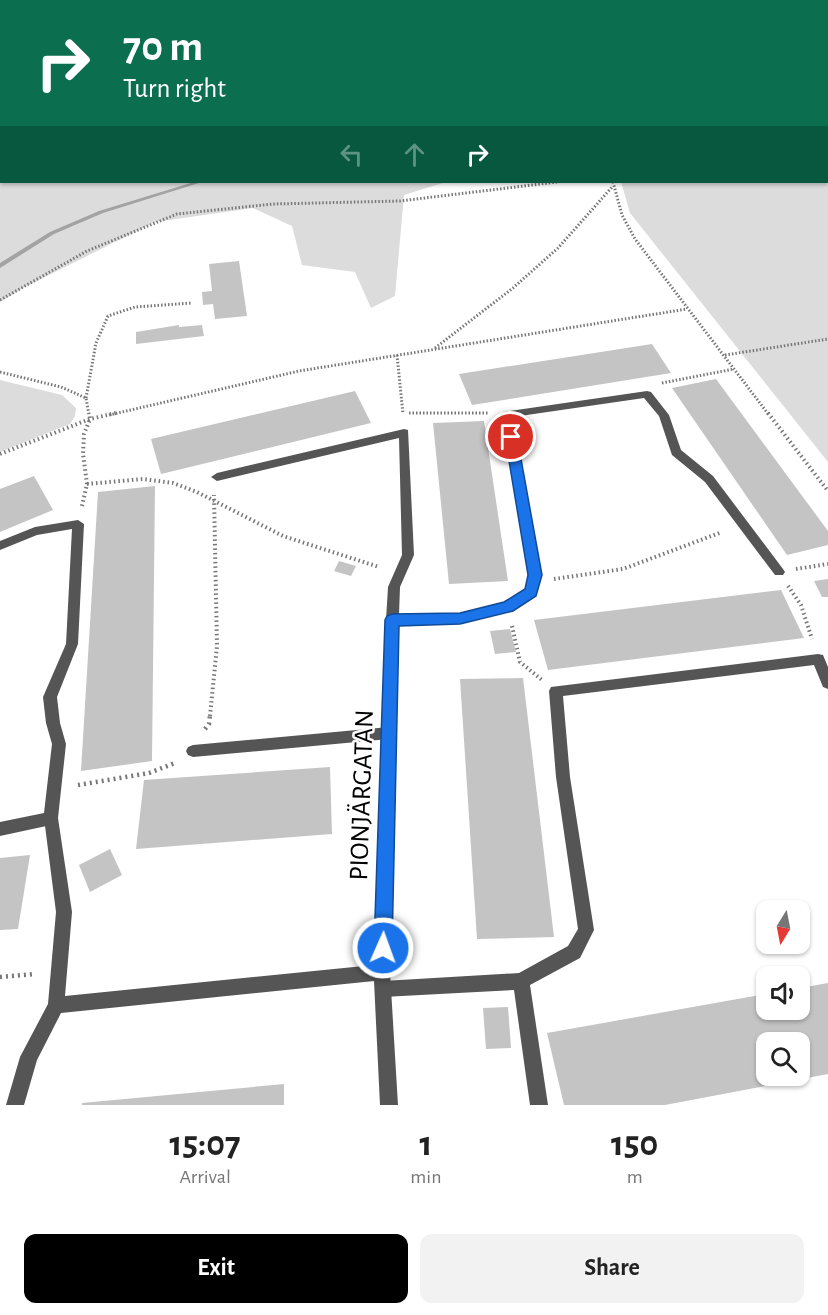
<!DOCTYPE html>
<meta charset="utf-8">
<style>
body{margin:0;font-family:"Alegreya Sans",sans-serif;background:#f2f2f2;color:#222;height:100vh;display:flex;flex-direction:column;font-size:22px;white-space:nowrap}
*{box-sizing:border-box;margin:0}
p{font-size:20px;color:#767676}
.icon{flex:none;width:33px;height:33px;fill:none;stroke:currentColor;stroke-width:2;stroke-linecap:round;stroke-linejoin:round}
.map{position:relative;height:1105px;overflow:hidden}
.drawer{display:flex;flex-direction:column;background:#fff;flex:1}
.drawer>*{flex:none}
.guide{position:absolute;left:0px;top:0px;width:828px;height:183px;box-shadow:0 2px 4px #0004;background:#0b6e4f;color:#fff;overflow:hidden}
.needle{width:39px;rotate:190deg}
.fabs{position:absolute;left:756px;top:900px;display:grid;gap:12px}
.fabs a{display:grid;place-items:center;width:54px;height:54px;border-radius:12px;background:#fff;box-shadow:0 2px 4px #0004;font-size:30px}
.pin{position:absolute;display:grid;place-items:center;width:51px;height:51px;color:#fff;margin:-26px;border:3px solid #fff;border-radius:50%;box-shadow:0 2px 6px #0007}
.me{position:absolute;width:66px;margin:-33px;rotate:2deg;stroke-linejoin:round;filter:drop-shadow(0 0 4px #0008)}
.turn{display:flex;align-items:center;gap:21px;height:126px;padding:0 24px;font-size:27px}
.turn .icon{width:78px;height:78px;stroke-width:2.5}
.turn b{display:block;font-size:42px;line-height:51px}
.lanes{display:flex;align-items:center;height:57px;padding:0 24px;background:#0003;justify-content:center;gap:30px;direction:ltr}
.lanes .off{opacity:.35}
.eta{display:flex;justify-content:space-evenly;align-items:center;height:102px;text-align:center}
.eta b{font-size:36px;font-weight:700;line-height:42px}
.cta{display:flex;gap:12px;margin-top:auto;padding:12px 24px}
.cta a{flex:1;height:69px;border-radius:12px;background:#000;color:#fff;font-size:24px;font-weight:700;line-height:69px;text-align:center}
.cta a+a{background:#f2f2f2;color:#222}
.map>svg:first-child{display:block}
</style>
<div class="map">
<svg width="828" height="1105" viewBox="0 0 828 1105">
<rect width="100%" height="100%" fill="#fff"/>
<path fill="#dcdcdc" d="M410,0H758L405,1Z
M0,110L2,182H446L404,195L395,296L371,308L355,272L302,265L292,226L253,208L155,222L25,287L0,302Z
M827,154H828V462L630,213L621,182H826Z
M0,380L62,395L76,408L75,416L70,424L0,452Z"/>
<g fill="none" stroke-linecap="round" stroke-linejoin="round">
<path fill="#a3a3a3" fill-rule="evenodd" d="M194,182H202L103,213L54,234L0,268V263L50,232L99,211Z"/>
</g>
<path fill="#c4c4c4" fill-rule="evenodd" d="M239,261L247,316L215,319L213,304L203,305L202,292L212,291L209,264Z
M179,325V327L202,325L204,336L136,344V332Z
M652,344L671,373L472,405L459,374Z
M716,379L828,531V545L787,555L672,388Z
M355,391L371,423L161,474L151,439Z
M484,421L508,581L449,584L433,423Z
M34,476L53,510L0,532V489Z
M155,486L152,761L81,771L98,492Z
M339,561L356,566L351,576L334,571Z
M828,579V597H822L814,581Z
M781,590L804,638L548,670L534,620Z
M510,629L516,652L495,654L490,631Z
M523,678L554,937L477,939L460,679Z
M330,767L332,834L136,849L144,780Z
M110,849L122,875L90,892L79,865Z
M30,855L18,929L0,930V858Z
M828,983V1074L665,1105H564L547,1033L766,994V1010H800V988ZM766,1042H800V1076H766Z
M508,1007L511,1048L486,1049L483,1008Z
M284,1084V1105H82V1103Z"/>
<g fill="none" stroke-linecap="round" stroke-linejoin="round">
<path stroke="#777" stroke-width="2" stroke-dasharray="1 1.5" stroke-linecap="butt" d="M215,0L219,2
M524,0L527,2
M394,2L399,0
M759,2L762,0"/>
<path stroke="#777" stroke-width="3" stroke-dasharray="1.5 2" stroke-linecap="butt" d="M613,182L622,215L635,239L769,415
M0,300L87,251L177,214L273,204L400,201L557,182
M435,348L513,288L558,248L613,186
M397,355L403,414
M725,355L828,339
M0,372L61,387L86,398L89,415
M662,383L734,369
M86,398L96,343L108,316L135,307L192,303
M409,413H488
M109,415L299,371L687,309"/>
<path stroke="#777" stroke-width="4" stroke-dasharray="1.5 3" stroke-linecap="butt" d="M768,413L828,491
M0,454L90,419L116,413
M87,484L143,479L173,483L197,492L283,536L379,567
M82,506L87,484L83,454L84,434L90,419L89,413
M796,569L828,564
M554,579L623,569L722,532
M788,586L801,605L812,639
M512,626L520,662L542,680
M210,716L217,646L214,495"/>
<path stroke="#777" stroke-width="4.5" stroke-dasharray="2 4" stroke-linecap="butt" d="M205,729L209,724L210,715
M78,785L149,773L175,763
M0,977L35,974"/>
<path fill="#555" fill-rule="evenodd" d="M647,391L651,392L669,415L681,450L713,476L783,569L785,572L783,575H775L705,482L672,455L659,416L644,398L513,417L541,575L535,595L512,611L460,623L392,625L388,624L386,620L388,587L402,555L399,438L217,481L211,477L217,473L404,429L408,430L414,555L400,587L399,615L460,613L505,603L525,589L529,575L502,414L503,412Z
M78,520L84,524L78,644L57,697L60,723L66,744L58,818L56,823L51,825L0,836V822L44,813L52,744L46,723L43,697L66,644L72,529L37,535L0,550V541L35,527Z
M818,654L823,655L828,667V689L823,687L814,665L563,696L570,777L594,930L580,958L530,985L548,1105H530L514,990L383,997L377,995L375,989L377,983L383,981L519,973L568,946L578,929L556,777L549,691L551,687Z
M389,727L394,729L396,733L394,737L389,739L193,757L188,755L186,751L188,747L193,745Z"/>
<path fill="#555" fill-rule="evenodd" d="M369,0H375L376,2H370Z
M392,615L396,616L398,620L390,972L398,1105H380L374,981L61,1013L37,1060L24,1105H6L20,1057L48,1004L56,912L44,818L46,813L51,811L56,813L58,818L72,912L65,996L374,965L386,620L388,616Z"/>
</g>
<path fill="#1a73e8" stroke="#114b97" stroke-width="1.5" d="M511,432L517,437L542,575L536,596L513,611L460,624L399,626L392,948L389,955L383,957L376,955L374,948L385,620L387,616L392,614L460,613L504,602L525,589L528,575L505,437Z"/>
<g text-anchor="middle" stroke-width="5" stroke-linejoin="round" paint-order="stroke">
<g font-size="27" fill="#000" stroke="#fff">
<text transform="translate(361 795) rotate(-88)" y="9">PIONJÄRGATAN</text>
</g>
</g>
</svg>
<div class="fabs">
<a><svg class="needle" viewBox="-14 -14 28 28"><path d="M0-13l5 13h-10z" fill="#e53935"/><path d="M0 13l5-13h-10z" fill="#767676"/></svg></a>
<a><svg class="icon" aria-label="sound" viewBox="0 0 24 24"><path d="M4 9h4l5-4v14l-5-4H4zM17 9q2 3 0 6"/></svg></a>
<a><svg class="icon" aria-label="search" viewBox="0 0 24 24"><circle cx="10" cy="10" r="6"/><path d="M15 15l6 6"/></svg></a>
</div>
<div class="pin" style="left:511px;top:437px;background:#d93025"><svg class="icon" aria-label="arrive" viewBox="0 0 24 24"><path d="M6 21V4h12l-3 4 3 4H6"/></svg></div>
<svg class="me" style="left:383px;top:948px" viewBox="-20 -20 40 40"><circle r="17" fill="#1a73e8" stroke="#fff" stroke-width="3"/><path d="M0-11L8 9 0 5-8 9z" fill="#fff"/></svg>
<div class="guide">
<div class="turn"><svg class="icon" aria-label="right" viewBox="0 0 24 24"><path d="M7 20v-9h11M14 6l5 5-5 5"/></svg><div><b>70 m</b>Turn right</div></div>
<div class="lanes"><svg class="icon off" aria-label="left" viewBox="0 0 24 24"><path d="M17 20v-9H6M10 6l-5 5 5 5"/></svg><svg class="icon off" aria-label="ahead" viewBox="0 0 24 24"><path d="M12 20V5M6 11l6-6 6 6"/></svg><svg class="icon" aria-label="right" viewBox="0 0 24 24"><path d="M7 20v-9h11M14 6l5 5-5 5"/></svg></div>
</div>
</div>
<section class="drawer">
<div class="eta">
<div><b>15:07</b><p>Arrival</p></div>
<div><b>1</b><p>min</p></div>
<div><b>150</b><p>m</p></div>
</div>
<div class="cta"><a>Exit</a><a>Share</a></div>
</section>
